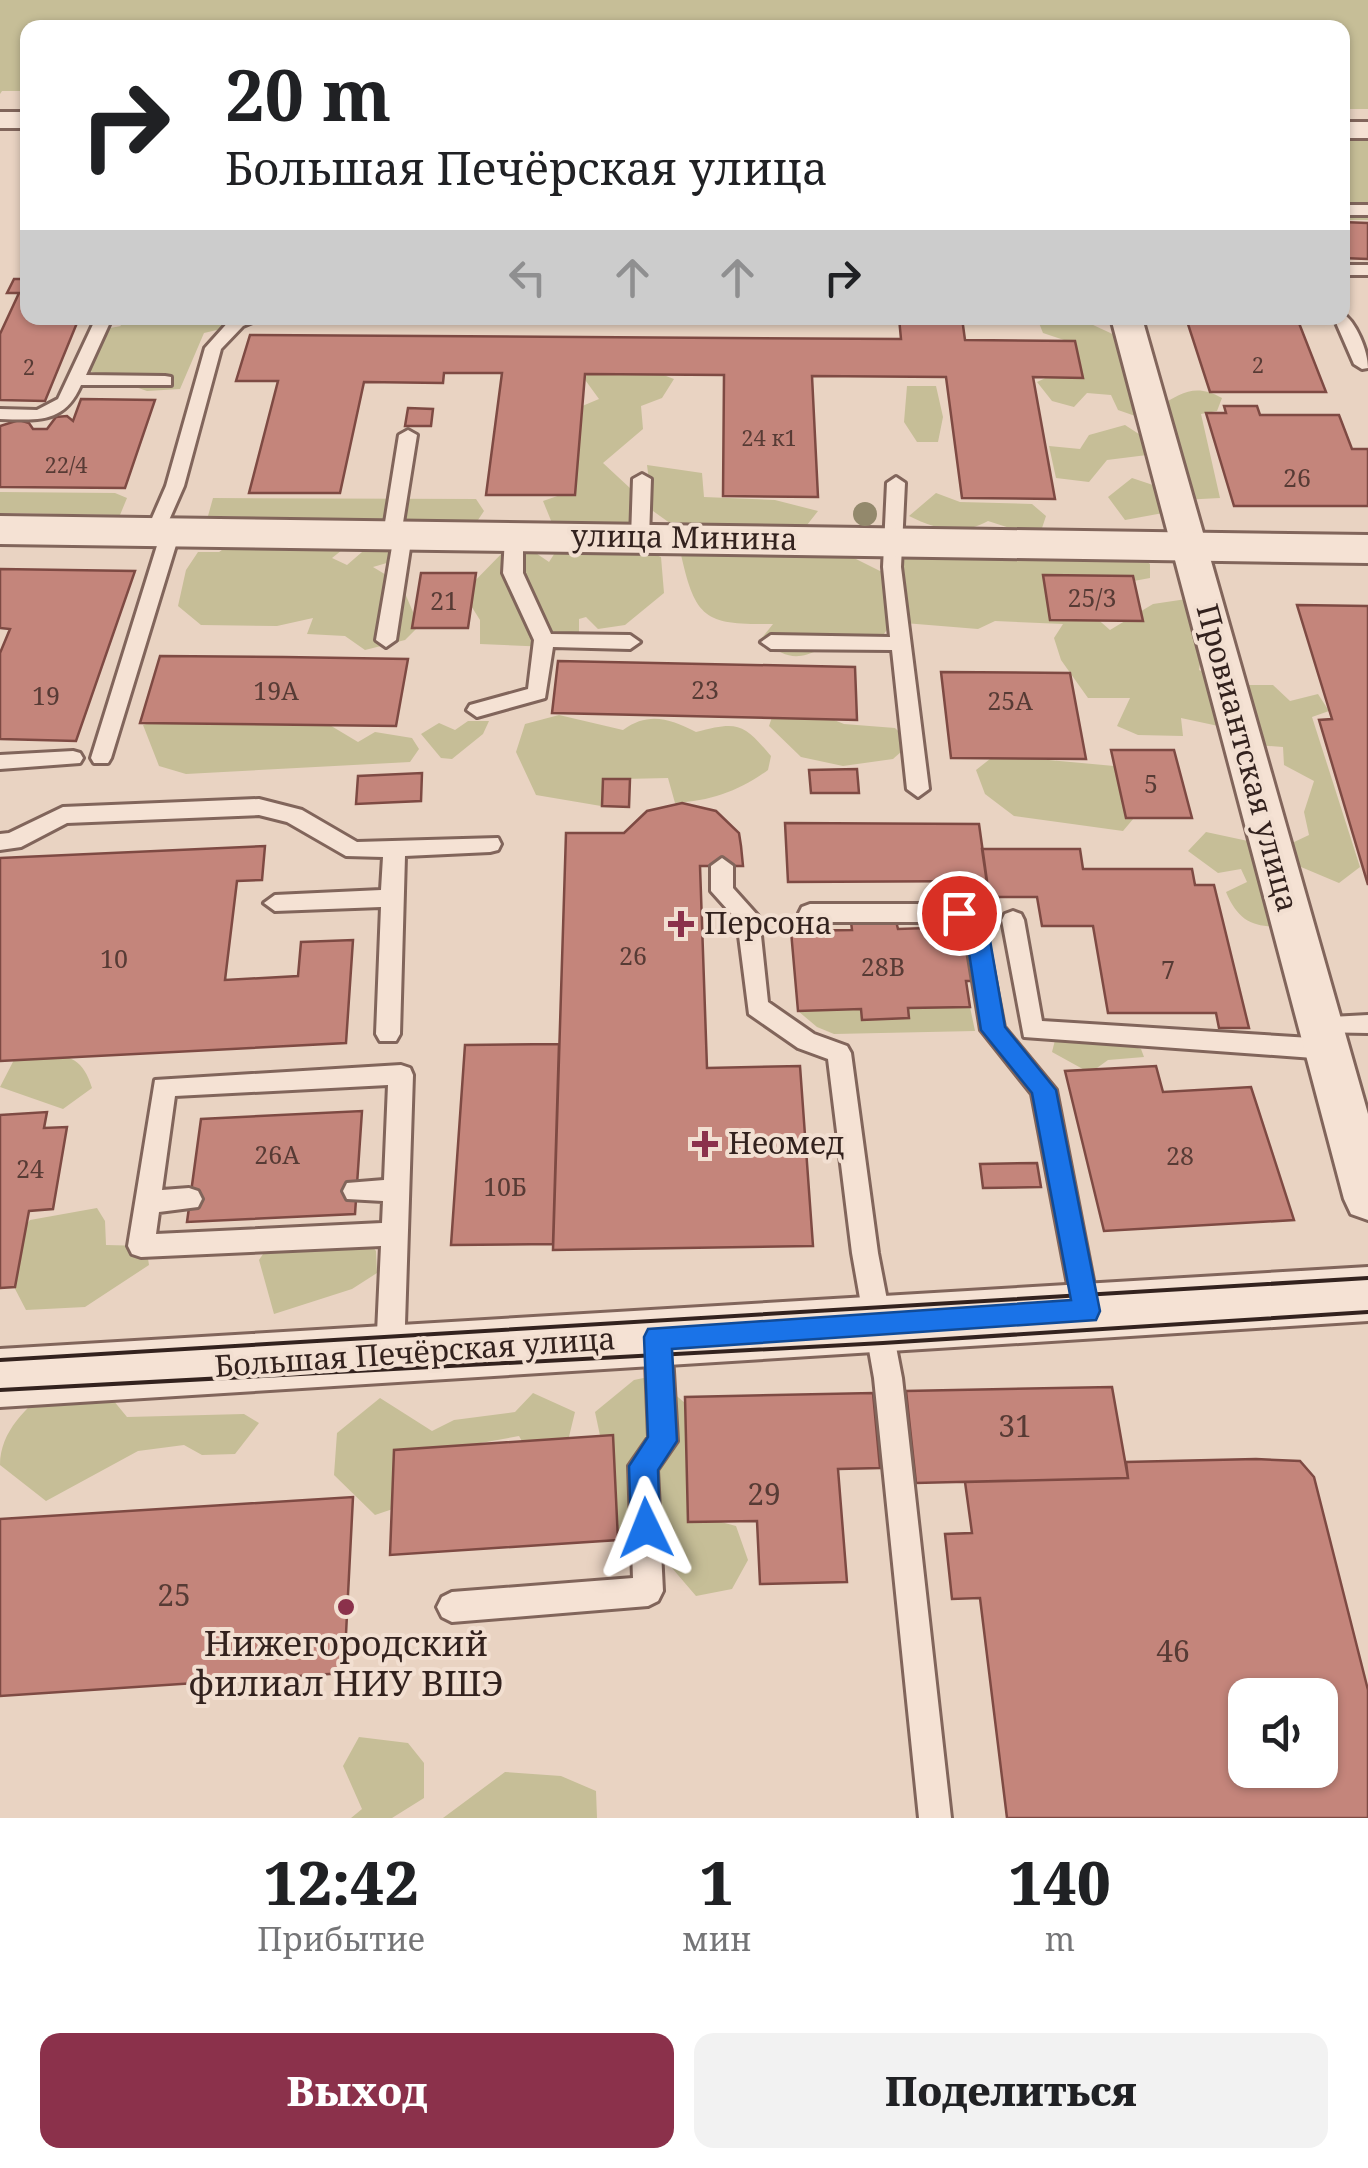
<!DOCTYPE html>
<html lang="ru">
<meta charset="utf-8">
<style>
body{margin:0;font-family:"Noto Serif",serif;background:#f2f2f2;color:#202124;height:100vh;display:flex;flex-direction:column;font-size:38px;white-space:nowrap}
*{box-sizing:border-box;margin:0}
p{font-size:32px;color:#757577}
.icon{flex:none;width:55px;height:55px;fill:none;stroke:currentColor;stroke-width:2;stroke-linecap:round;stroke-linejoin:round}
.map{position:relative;height:1818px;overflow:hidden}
.side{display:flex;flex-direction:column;background:#fff;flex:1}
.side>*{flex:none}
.guide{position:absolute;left:20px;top:20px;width:1330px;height:305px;border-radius:20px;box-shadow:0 2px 8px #0004;background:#fff;color:#202124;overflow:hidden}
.tools{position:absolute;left:1228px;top:1678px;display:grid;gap:20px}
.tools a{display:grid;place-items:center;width:110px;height:110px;border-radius:20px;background:#fff;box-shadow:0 2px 8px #0004;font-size:50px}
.pin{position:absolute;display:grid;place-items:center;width:85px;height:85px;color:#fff;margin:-42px;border:5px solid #fff;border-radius:50%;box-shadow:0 2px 10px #0007}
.me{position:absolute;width:110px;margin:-55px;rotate:358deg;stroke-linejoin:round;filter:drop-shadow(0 0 8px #0008)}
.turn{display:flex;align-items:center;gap:35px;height:210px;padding:0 40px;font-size:45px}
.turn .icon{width:130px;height:130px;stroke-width:2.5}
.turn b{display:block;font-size:70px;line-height:85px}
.lanes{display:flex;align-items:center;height:95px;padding:0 40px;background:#0003;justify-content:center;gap:50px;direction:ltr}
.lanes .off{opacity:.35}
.eta{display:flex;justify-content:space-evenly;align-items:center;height:170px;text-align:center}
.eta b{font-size:60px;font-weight:800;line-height:70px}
.button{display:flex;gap:20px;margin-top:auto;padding:20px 40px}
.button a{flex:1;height:115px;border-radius:20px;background:#8b314b;color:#fff;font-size:40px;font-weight:800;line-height:115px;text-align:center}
.button a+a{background:#f2f2f2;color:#202124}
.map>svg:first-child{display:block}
</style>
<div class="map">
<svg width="1368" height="1818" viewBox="0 0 1368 1818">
<rect width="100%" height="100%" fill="#e9d3c2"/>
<path fill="#c6be97" d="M0,0H1368V109H1343L1342,28H28L27,91H2L0,94Z
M1343,141H1368V220H1343Z
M116,318H226L221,329L204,333L180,389L147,391L75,366L88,332L121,326Z
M1037,318H1078L1132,343L1158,407C1182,393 1195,383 1222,398L1217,411L1201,414L1220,498L1182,500L1174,511L1125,520L1108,497L1132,478L1159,487L1167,427L1118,410L1111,395L1087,393L1074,407L1052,401L1037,382L1054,374L1079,375L1076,344L1043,333Z
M612,364L637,365L674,379L662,398L641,406L643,429L603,463L631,489L633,521L620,530L552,523L543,501L569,492L568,412L599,399L583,377Z
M907,386H936L943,417L938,442H917L904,422Z
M1125,425L1145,438L1147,455L1107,460L1089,482L1056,478L1049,446L1080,449L1089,435Z
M647,465L702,473L704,497L775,500L818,511L807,525L774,535L674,526L653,511Z
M0,492L115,493L127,498L120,515L0,513Z
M936,493L960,502L1032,504L1046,516L1041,531L1016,530L988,521C962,536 935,529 909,516Z
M213,498L476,499L484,511L476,523L208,516Z
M244,535L347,546L332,558L347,565L369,546L399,545L397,560L373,567L401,584L419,626L405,640L365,650L345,636L307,634L313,618L277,626L201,625L178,606L186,570L198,552H219Z
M791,538L826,556L844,553L880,571L924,550L1068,552L1098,562L1117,548L1134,550L1150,564V578L1090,589L1094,616L1110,630L1153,604L1200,597L1227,615L1226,628L1202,650L1199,670L1234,685H1273L1290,701L1318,694L1329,711L1312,717L1360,867L1339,883L1301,867L1282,890L1286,926C1255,928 1239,923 1226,892L1247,882L1241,869L1218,873L1188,851L1206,832L1262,844L1290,863L1292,843L1309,835L1304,812L1314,781L1284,765L1283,747L1257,745L1223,727L1181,718L1183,736L1138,735L1117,726L1130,698H1088L1061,660L1054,638L1063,624L995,621L978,629L892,622L880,640C870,640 857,638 848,640C808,649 800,672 761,639L773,624C704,625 695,619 680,550Z
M562,542L630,545L661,557L664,593L625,625L598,629L586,617L579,619V637L550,647L480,644V620L463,593L509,546L524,545L549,562Z
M794,704L844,724L895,728L911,743L893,759L843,766L801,757L769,726L774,711Z
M204,708L323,721L358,742L375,732L412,738L419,749L410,762L186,774L159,766L143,725Z
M559,715L623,730C649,711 670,719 696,732C738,721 743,723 771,756L768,770C739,791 711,801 675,803L668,778L624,779L601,806L536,795L516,752L525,724Z
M468,721H489L483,734L452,759L441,758L421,734L439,723L455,730Z
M995,755L1114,766L1139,812L1123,831L1014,816L985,794L976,770Z
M970,1007L975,1031L834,1034L817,1027L798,1011L861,1009L863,1020L909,1018L908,1008Z
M1074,1028L1141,1049L1144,1057L1108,1060L1090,1073L1052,1052L1055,1040Z
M16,1056C53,1056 80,1046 92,1088L63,1109L0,1087Z
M97,1208L105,1221L106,1245L146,1246L149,1265L85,1307L26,1310L0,1260L30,1220Z
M355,1224L376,1251L377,1273L352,1289L274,1314L259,1260L277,1233Z
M653,1376L685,1403L695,1515L736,1526L748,1560L732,1589L696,1596L666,1561L668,1524L619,1538L597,1496L608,1473L595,1412L634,1380Z
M52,1387L104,1389L127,1417L244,1414L259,1423L235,1454L202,1455L184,1445L138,1451L46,1501L0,1465C0,1431 27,1407 52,1387Z
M533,1393L575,1412L567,1445L527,1450L519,1436L453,1448L446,1491L375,1515L334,1475L337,1433L380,1398L432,1431L454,1420L515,1412Z
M359,1737L408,1743L424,1763V1798L392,1818H351L362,1809L343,1766Z
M505,1772L561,1776L596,1791L597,1818H443Z"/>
<path fill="#c4857b" stroke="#7e4a43" stroke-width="2.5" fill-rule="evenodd" d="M1342,222L1368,223V259L1342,258Z
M28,274V318H79L45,401L0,400V334L19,293H7L14,279H25Z
M899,318H962L965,340L1075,341L1083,378L1033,377L1055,499L962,498L946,377L812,376L818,497L723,496L724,375L585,374L575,495H486L502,373H444L443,383L364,382L340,493H249L278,381H236L250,335L901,339Z
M1186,318H1297L1326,392H1210Z
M81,399L155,400L125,488L0,487V426L19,420L29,423L33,429H47L56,417L67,416L73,421Z
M1224,406H1257L1260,415H1339L1352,449H1368V506H1234L1206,413H1226Z
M408,408L433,409L431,426H405Z
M0,569L135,571L76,741L0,739V653L10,629L0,628Z
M421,573H476L468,628H412Z
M1043,575L1133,576L1143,621L1050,620Z
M1297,605L1368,606V885L1319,720L1332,719Z
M160,656L284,657L408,659L396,726L140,723Z
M558,661L855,667L857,720L552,713Z
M941,672L1070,673L1086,759L951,758Z
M1111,750H1174L1192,818H1126Z
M857,769L859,793H811L809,770Z
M422,773L421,801L356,804L358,776Z
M603,779H630L629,807L602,806Z
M682,803L716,811L739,833L741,846L743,866H700L707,1068L800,1066L813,1246L553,1250L566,833H624L647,811Z
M785,823L979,824L987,881L788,882Z
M265,846L262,880L237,881L225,980L298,976L301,942L353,940L346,1043L0,1061V858Z
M982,849H1080L1083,869H1192L1195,885H1214L1249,1028H1219L1216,1013H1108L1093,926H1042L1037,897H989Z
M896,921L898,929L957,927L962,954L970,953L974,981H966L970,1007L908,1008L909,1018L862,1020L861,1009L798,1011L791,931L852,930L851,922Z
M559,1044L553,1244L451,1245L465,1045Z
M1156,1066L1163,1092L1251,1087L1294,1220L1104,1231L1065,1071Z
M362,1111L355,1214L187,1222L201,1119Z
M47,1112L44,1128L67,1127L53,1209L29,1211L15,1287L0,1288V1115Z
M1037,1163L1041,1187L983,1188L980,1164Z
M1112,1387L1128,1478L916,1483L906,1391Z
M873,1393L880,1468L838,1469L847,1582L760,1584L757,1521L688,1522L685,1397Z
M613,1435L618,1540L390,1555L394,1450Z
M1256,1459L1300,1461L1314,1477L1368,1690V1818H1007L980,1598L952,1599L945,1534L972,1533L965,1482L1128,1478L1126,1462ZM1245,1695H1320V1770H1245Z
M353,1497L344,1673L0,1696V1519Z"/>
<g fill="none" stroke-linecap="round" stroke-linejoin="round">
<g stroke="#81655b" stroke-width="6">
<path id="service" d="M1342,205H1368V215H1342Z
M1342,265H1368V275H1342Z
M1342,313C1356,321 1368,351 1368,368L1362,369L1354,364L1334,318H1342Z
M96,318H112L86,375L165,376L171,377V385H81C64,424 38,420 0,419V409L37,410L58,399Z
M262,318L243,326L221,349L184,486L166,527L178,528L180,532L111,758L108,763H94L91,758L160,536H148L146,532L166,486L205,348L231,319Z
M408,430L417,435L402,529L412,535L396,640L386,647L376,640L393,541L383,535L399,435Z
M642,474L651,479L649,538L640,544L631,538L633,479Z
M896,477L905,483L901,567L929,789L918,797L907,789L892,650L771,649L761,642L771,635L890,637L883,567L887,483Z
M514,531L523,537V573L551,634L630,635L640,642L630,649L553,647L545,698L477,717L467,710L470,705L528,689L534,640L503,573L505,537Z
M73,751L80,753L83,758L80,763L0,769V755Z
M259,799L302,810L357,842L498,838L501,844L498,850L490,852L405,856L400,1034L396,1041H380L376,1034L381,907L275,911L264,903L275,895L381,890L383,857L346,856L287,822L259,815L67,823L21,847L0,850V834L9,833L63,807Z
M722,858L733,866V888L759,917L768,1002L814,1034L847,1046L851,1053L878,1253L902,1378L951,1818H919L874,1378L852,1253L828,1059L798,1048L749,1014L737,920L711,891V866Z
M810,904H959L983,917L1004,1027L1056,1090L1099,1311L1095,1319L1086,1323L1077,1319L1073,1311L1032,1094L981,1030L964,927L955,922H810L802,919L799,913L802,907Z
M1013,911L1021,914L1024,920L1042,1021L1327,1039L1335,1042L1339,1049L1335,1056L1327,1059L1024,1037L1002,920L1005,914Z
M1368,1015V1033L1312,1032L1308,1025L1312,1018Z
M401,1065L410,1068L413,1075L404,1355L400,1364L390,1367L380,1364L376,1355L381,1246L141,1257L132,1254L128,1246L155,1080ZM388,1085L384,1180L347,1183L343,1191L347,1199L383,1201L382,1223L156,1234L159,1212L198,1207L202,1199L198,1191L189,1188L162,1190L175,1096Z
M658,1325L668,1328L671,1337L677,1441L657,1470L663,1591L658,1601L648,1606L452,1622L442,1617L437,1607L442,1597L452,1592L633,1578L629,1466L649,1437L645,1337L648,1328Z"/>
</g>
<g stroke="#81655b" stroke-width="6">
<path id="minor" d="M0,112H28V128H0Z
M1342,122H1368V138H1342Z
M1111,318H1142L1368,1114V1220L1351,1214L1344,1199Z"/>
</g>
<g stroke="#81655b" stroke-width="6">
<path id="tertiary" d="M0,516L1368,535V563L0,544Z
M1368,1267V1321L0,1407V1349Z"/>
</g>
<use href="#service" fill="#f5e2d4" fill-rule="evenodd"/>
<use href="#minor" fill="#f5e2d4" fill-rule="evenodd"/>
<use href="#tertiary" fill="#f5e2d4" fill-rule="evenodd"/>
<path stroke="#33221e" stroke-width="4" d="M0,1360L1368,1278
M0,1390L883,1343L1368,1312"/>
</g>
<circle fill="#93896c" cx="865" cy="514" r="12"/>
<path fill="#1a73e8" stroke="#114b97" stroke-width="2.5" d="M959,904L984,917L987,923L1005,1027L1056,1090L1100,1311L1096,1320L672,1349L677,1441L658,1470L660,1528L656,1538L646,1542L635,1538L631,1528L629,1466L648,1437L644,1337L648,1329L1071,1300L1032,1093L981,1030L965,927L948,913Z"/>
<g fill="#8b314b" stroke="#f2dfd1" stroke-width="4">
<path d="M676 909h10v10h10v10h-10v10h-10v-10h-10v-10h10z"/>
<path d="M700 1129h10v10h10v10h-10v10h-10v-10h-10v-10h10z"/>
<circle cx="346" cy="1607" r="10"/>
</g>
<g text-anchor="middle" stroke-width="8" stroke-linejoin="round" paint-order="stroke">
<g font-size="22" fill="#573b35">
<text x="1258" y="373">2</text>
<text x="29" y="375">2</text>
<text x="769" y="446">24 к1</text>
<text x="66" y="473">22/4</text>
</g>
<g font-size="25" fill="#573b35">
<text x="1297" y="487">26</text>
<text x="1092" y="607">25/3</text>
<text x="444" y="610">21</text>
<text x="705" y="699">23</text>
<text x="276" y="700">19А</text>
<text x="46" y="705">19</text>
<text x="1010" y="710">25А</text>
<text x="1151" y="793">5</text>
<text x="633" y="965">26</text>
<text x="114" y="968">10</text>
<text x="883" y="976">28В</text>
<text x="1168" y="979">7</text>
<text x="277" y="1164">26А</text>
<text x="1180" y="1165">28</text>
<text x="30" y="1178">24</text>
<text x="505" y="1196">10Б</text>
</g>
<g font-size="30" fill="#33221e" stroke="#f2dfd1">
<text transform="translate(684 538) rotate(1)" y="10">улица Минина</text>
<text transform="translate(1247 758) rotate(75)" y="10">Провиантская улица</text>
<text transform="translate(415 1353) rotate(-4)" y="10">Большая Печёрская улица</text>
</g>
<g font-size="30" fill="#33221e" stroke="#f2dfd1" text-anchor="start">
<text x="704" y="934">Персона</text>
<text x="728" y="1154">Неомед</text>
</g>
<g font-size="30" fill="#573b35">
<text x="1015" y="1437">31</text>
<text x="764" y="1505">29</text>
<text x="174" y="1606">25</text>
<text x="1173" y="1662">46</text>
</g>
<g font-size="35" fill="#33221e" stroke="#f2dfd1">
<text x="346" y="1656">Нижегородский<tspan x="346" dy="40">филиал НИУ ВШЭ</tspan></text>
</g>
</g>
</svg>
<div class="tools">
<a><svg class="icon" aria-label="sound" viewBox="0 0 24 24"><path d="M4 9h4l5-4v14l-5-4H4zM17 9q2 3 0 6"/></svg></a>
</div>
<div class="pin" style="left:959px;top:913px;background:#d93025"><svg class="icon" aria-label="arrive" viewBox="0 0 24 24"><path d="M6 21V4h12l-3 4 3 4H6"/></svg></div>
<svg class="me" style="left:646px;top:1528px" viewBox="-20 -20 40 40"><path d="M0-17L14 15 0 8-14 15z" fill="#1a73e8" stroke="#fff" stroke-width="4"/></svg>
<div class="guide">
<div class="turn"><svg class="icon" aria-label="right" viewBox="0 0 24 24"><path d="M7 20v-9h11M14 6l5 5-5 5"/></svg><div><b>20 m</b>Большая Печёрская улица</div></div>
<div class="lanes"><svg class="icon off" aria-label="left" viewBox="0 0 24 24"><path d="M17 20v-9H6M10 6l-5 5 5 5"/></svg><svg class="icon off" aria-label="ahead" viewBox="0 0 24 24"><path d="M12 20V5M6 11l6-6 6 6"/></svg><svg class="icon off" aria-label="ahead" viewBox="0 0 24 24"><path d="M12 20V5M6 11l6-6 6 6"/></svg><svg class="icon" aria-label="right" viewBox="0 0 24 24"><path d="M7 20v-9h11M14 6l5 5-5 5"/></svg></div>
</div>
</div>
<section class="side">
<div class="eta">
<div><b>12:42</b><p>Прибытие</p></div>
<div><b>1</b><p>мин</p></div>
<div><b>140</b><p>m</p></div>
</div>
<div class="button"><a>Выход</a><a>Поделиться</a></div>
</section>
